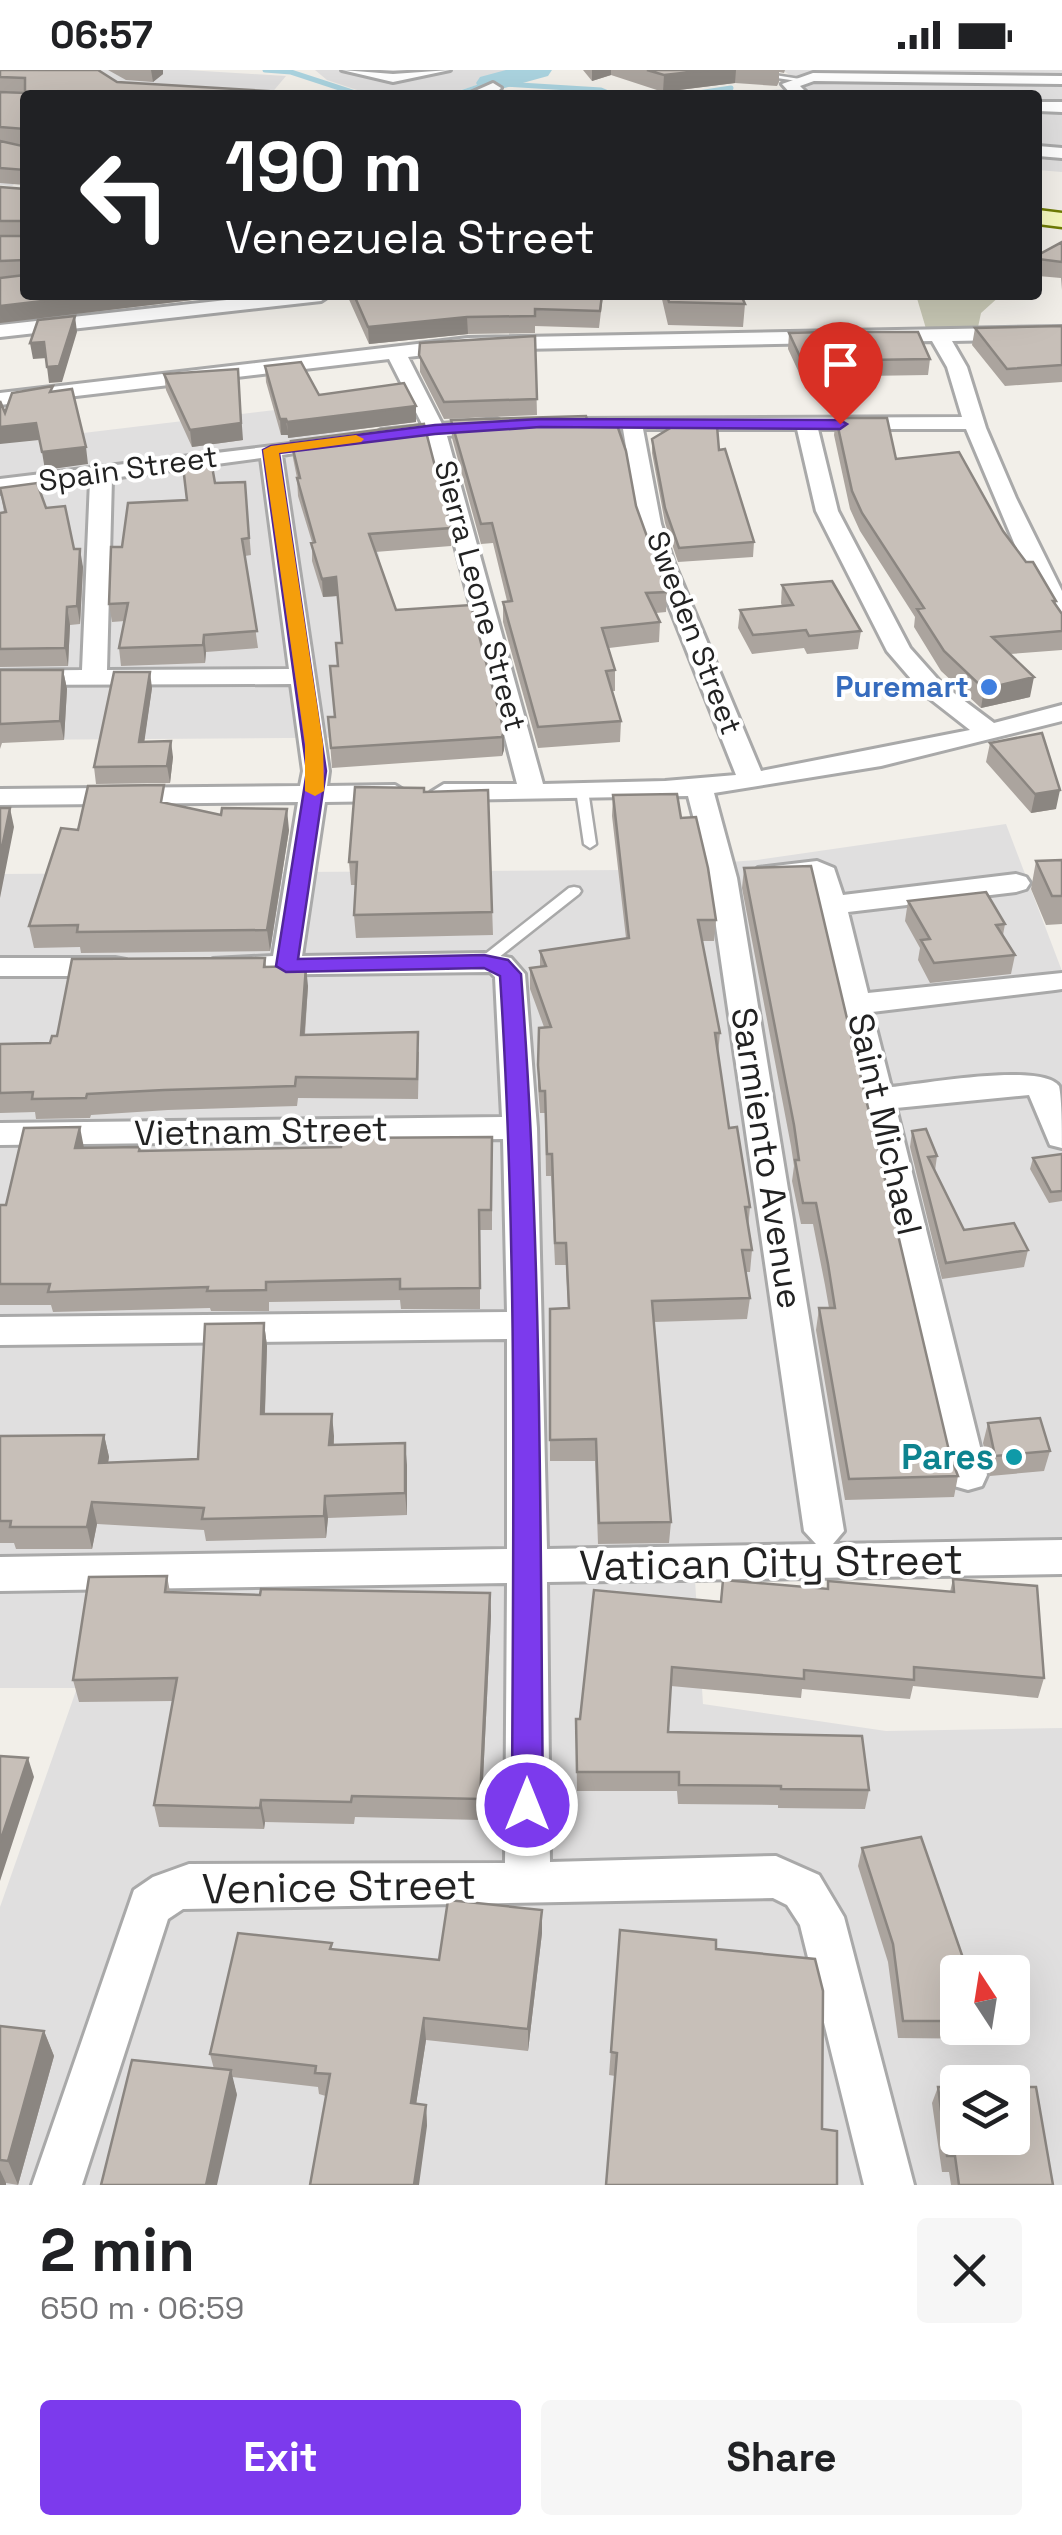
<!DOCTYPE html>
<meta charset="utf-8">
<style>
body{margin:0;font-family:"Space Grotesk",sans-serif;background:#f6f6f6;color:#202124;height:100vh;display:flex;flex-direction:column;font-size:38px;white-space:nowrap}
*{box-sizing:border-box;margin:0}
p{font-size:32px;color:#757577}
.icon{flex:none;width:55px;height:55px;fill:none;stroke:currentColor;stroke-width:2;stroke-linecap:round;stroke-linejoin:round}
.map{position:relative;height:2115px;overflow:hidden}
.sheet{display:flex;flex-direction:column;background:#fff;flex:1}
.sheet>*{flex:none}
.banner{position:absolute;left:20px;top:20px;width:1022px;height:210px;border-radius:10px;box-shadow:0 10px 40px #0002;background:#202124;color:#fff;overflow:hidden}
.needle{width:65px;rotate:348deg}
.buttons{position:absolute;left:940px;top:1885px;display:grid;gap:20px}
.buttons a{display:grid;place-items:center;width:90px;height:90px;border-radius:10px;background:#fff;box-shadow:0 10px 40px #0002;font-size:50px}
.pin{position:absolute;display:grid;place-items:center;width:85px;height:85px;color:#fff;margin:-102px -42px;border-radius:50% 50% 50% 0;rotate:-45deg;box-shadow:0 0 10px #0007}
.pin .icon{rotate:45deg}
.me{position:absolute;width:110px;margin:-55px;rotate:0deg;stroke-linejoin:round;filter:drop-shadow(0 0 8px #0008)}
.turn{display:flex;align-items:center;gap:35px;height:210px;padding:0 40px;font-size:45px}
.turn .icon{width:130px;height:130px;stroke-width:2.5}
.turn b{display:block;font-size:70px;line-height:85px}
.round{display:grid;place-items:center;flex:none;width:105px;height:105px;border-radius:10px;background:#f6f6f6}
.overview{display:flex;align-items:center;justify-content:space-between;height:170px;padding:0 40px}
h1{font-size:60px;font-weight:700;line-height:75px}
.action{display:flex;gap:20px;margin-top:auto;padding:20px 40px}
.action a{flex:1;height:115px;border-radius:10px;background:#7c3aed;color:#fff;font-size:40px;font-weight:700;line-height:115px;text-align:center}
.action a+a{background:#f6f6f6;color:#202124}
.status{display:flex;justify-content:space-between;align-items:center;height:70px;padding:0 50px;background:#fff;direction:ltr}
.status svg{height:28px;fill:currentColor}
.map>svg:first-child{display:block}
</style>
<div class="status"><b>06:57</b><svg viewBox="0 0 49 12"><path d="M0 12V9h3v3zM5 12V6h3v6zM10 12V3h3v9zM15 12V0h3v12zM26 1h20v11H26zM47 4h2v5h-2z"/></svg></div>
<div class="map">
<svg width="1062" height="2115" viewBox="0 0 1062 2115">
<rect width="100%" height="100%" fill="#f2efe9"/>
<path fill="#e0dfdf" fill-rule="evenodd" d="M0,0H187L286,6L270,25H25V104L12,116L0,115Z
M315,0H528L444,25L369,24L327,10Z
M782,0H1062V102L1038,100V25L749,22L782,19L790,5Z
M349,331L414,667L0,670V373Z
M1006,754L1062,901V1478L693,1479L703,1634L886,1661L1062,1658V2115H0V1837L77,1618H0V804L624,800L757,790ZM958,1902H1012V1958H958ZM958,2012H1012V2068H958Z"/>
<path fill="#c7c7b4" d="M916,225H1001L981,243L977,262H927Z"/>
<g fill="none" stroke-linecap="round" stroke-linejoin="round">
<path stroke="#aad3df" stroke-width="5" d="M265,0L291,2L361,25
M454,25L490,13L601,20L613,25
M685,25L731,18"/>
<path fill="#aad3df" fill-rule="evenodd" d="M506,0H552L548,6L490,22L480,19L476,13L480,7Z"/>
<g stroke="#a9a9a9" stroke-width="5">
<path id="service" d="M724,0H743L800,9L797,11Z
M582,716L588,720L596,774L590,778L584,774L576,720Z
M574,817L579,818L581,821L579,824L489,895H479L477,892L479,889L569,818Z"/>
</g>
<g stroke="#a9a9a9" stroke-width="6">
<path id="minor" d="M342,0L393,4L450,0L393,12Z
M813,3L1062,6V14L814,11L800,16L809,25H792L782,14Z
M493,13L501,18L498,21L466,25Z
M1038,32H1062V42L1038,41Z
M1038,76L1062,78V88L1038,86Z
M271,225H330L321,231L0,267V255Z
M1062,257V269L952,271L967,297L986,358L1016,428L1062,521V549L1054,547L1015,475L966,359H818L838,441L910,578L942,614L994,653L1062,635V651L881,696L714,723L737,808L844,1461L833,1474L1062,1470V1504L547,1512L550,1792L776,1786L819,1805L844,1847L914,2115H864L800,1855L787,1835L773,1828L183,1839L168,1849L82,2115H32L134,1820L153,1807L189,1794L505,1793L507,1513L0,1521V1487L507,1479V1269L0,1275V1247L507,1242L503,1069L0,1075V1053L502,1047L495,907L490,902L224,905L213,903L209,896L213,889L273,886L298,732L0,735V719L300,716L303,701L291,614L0,615V601L82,600L90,411L0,423V409L340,368L343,372L340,376L282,385L329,701L327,716L395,715L408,723L395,731L325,732L302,886L484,883L511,888L525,904L537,1058L547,1479L816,1474L804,1461L709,808L688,726L444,730L431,722L444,714H517L427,368L381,372L371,366L381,360L423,356L389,289L0,335V323L468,268ZM932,271L947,297L962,347L569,349L566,353L569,357L576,359H623L639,454L652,493L736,705L665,711L543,714L447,366L497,361L507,355L497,349L442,354L408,287L468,280ZM643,359H797L816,441L887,581L924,624L970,660L761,701L674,493L661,454ZM261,388L289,599L107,600L112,408Z
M817,791L834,798L843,825L1016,804L1026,807L1030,813L1026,819L1016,822L848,842L868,923L1062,903V919L1055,920L872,942L891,1017C922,1014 1042,992 1059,1016C1062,1030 1062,1062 1062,1078L1050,1075L1029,1025L896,1038L987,1405L982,1416L968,1420L954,1416L949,1405L811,808L758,810L754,804L758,798Z
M0,888H115L126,890L130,897L126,904L115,906H0Z"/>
</g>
<g stroke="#707d05" stroke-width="5">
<path id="secondary" d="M1038,140L1062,143V157L1038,154Z"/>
</g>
<use href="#service" fill="#fff" fill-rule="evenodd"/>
<use href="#minor" fill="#fff" fill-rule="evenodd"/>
<use href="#secondary" fill="#f7fabf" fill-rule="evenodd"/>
</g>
<path fill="#aba49e" d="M0,0L117,12L25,25V115L0,113V22L25,23L0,21Z
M108,0H163V4L153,12L126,10Z
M583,0H785L784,3L779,2V12L777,16L735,13L663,22L611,5L592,11Z
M0,117L234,225L0,253Z
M1062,172V220L1061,208L1038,206V185Z
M347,225H603L599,258L535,256V263L468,264L369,274Z
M661,225H741L745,234L743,257L668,255Z
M1062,256V312L1005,316L972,275L975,258Z
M789,263L930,289L928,305L801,307L788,279Z
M535,266L537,345L444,349L420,302V273Z
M265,296L319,325L416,336V352L288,368V365H281L266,312Z
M164,304L243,370L192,377L166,320Z
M836,348L1003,461L1056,531L1055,535L1062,544V580L1010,584L1030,627L981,638L941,601L914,557L915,547L860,461L850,439L834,365Z
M451,350L588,353L636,436L667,522L666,542L656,543L660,552L659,572L609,578L615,600V621H612L621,651L620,672L538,678L503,552V532L507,531L493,473L481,474L452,368Z
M652,369L719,380L754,472L753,487L678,492L665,453L652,383Z
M291,371L451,458V476L375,482L396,540L504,661V680L502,686L332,698L328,647H335L338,596L342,573L337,526L323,527L312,491V472L298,426L297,408L293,388Z
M245,412L251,485L245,486L258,578L206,582L205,593L121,596L119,578L125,551L112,552L109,534L122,477L187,430L215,413Z
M0,418L46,438L74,479L83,497L80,554L70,555L68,596L0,597V443L4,442Z
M782,515L861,561L858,579L807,584L804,578L752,584L738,558L740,540L782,536L781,533Z
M0,600H63L67,619L64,670L2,673L0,679Z
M152,618L144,671L173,687L170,713L96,714L94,697Z
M990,673L1056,739L1031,743L986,692Z
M488,720L493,865L356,868L354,845L356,815H351L349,792L424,722Z
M613,725L681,748L716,850L714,871H702L720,963L718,984L729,1058L750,1137L748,1158L752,1180L750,1202H746L750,1228L747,1249L654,1252L671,1452L669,1473L598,1474L595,1391H550V1239L568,1238L566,1195H555L551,1106H546L545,1043H540L538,1016V995L544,957L530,919V898L540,897V881L626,868L612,746Z
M166,733L289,760L270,881L81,883L80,877L34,878L29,856L78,760Z
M1062,790V854L1046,855L1031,819L1036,791Z
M744,798L958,1406L954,1427L845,1430L816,1260L819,1238H829L825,1215L813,1154H801L792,1111L794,1096L791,1076L742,818Z
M908,831L1005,854L1003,865L1015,885L1011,904L930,913L918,890L920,878L905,851Z
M265,888L266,897L308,916L305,965L419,982L418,1029L298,1028L297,1036L168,1040L91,1045L90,1048L36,1049L35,1042L0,1043V974L50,973L57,966Z
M912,1061L937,1086L935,1101L964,1160L1028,1180L1024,1197L942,1209L910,1077Z
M492,1067V1160H480V1239H401L400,1230L269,1232V1241H211L210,1238L53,1242L51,1235H0V1135H6L84,1078L141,1081L341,1077Z
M1062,1084V1131L1049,1133L1030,1099L1033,1088Z
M264,1253L267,1276L265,1344L334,1366V1375L407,1395V1445L328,1448L326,1468L206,1471L204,1460L97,1454L92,1479H16L14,1473H0V1366L104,1365L109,1387L108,1393L198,1389Z
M988,1353L1050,1381L1044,1401L990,1406L983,1373Z
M167,1506L170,1522L260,1525L490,1523L491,1546L481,1750L355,1747L354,1754L265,1752L264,1759L159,1757L154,1735L173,1631L79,1632L73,1610Z
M953,1509L1044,1608L1038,1628L913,1616L910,1629L802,1619L801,1628L671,1616L668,1662L869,1720L865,1739L778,1738V1735L678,1734L677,1721H577L576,1649H580L720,1532L723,1510L827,1519L828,1511L950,1522Z
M862,1778L958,1902V1958H997L993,1969L898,1968L888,1892L858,1796Z
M542,1840V1863L528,1981L426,1970L416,2034L426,2035L427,2056L319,2024L318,2017L232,2007L237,2025L214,1999L210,1984L332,1880L439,1890Z
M620,1860L716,1879L822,2059L837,2115L615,2006L609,2005Z
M0,1956L44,1961L54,1986L18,2115L6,2113L0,2115Z
M938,2017L1053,2115H951L949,2102H942L932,2033Z"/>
<path fill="#8b8681" d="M151,0H163V4L153,12Z
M592,0H611V5L592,11Z
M709,0H736L735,13L663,22L664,5Z
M93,225H234L0,253V236Z
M75,246L77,262L62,312L49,313L47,297Z
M467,247L468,264L369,274L368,257Z
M44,272L47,288L33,289L30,273Z
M239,315L243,370L192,377L190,360Z
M416,336V352L288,368L287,352Z
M280,349H286L288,365H281Z
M36,353L39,370L0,374V357Z
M86,377L88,394L45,400L42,382Z
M80,479L83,497L80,554L77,536Z
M336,507L337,526L323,527L322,509Z
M67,537L70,555L68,596L65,578Z
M204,565L206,582L205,593L203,575Z
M63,600L67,619L64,670L60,651Z
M150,602L152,618L142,688L139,672Z
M1034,607L1030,627L981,638L984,619Z
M504,661V680L502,686V667Z
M171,671L173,687L170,713L167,696Z
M1060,720L1056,739L1031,743L1035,724Z
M10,738L14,757L0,828V787Z
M287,739L289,760L270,881L267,860Z
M306,896L308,916L303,985L301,965Z
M80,1057L84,1078H75Z
M264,1253L267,1276L264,1366L261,1344Z
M332,1344L334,1366L332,1397L329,1375Z
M104,1365L109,1387L104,1415L99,1393Z
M405,1373L407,1395V1445L405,1423Z
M325,1426L328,1448L326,1468L324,1446Z
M92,1432L97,1454L92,1479L87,1457Z
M490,1523L491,1546L481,1750L480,1729Z
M28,1688L34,1707L0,1811V1772Z
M261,1730L265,1752L264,1759L260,1738Z
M542,1840V1863L528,1981V1959Z
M424,1948L426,1970L413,2054L411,2033Z
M44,1961L54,1986L18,2115L8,2091Z
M231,2000L237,2025L217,2115H206Z
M426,2035L427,2056L419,2115H414Z
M0,2100L6,2113V2115H0Z"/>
<path fill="#c7bfb8" stroke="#8b8681" stroke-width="2.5" d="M0,0H98L117,12L302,23L300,25H25V59L0,57V22L25,23V8L0,7Z
M647,0H709L664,5Z
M0,71L22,76L25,73V100L0,98Z
M0,117L25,119V151H0Z
M0,166H25V197V190L0,191Z
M1062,172V192L1038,189V185Z
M25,205V225H93L0,236V208Z
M354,225H602L600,241L535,239V246L467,247L368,257Z
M667,225H741L745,234L669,232Z
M75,246L59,296L47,297L44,272L30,273L38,250Z
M1062,256V295L1007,299L975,258Z
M823,262H918L930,289L802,291L789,263Z
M535,266L537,329L444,332L419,285L420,273Z
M301,292L319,325L404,313L416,336L287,352L286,349H280L265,296Z
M238,299L241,353L190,360L164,304Z
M53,316L50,322L72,319L86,377L42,382L36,353L0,357V331L5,343L12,323Z
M586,346L588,353L616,352L626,381L636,436L667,522L646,523L660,552L602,558L615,600L606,601L621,651L538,657L503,532L512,531L492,453L481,454L451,350Z
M836,348H887L896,389L959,382L1003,461L1026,492H1033L1056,531H1053L1062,544V561L992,567L1034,607L984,619L944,581L917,539L924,538L862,443L852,421Z
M424,354L451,458L369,464L396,540L471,535L504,661L502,667L331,678L328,647H335L330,596H338L336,573H342L336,507L322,509L311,473L315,472L297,408H300L291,371Z
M717,356L719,380L725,379L754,472L679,478L665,438L652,369L672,357Z
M210,385L215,413L245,412L249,468L242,469L257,561L204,565L203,575L119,578L128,533L109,534L111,477H122L128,433L187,430L182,388Z
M37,413L46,438L65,436L74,479H80L77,536L67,537L65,578L0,579V443L6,442L0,418Z
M832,511L861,561L809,566L806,560L753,565L740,540L793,535L782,515Z
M0,600H63L60,651L0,654Z
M114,602H150L139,672L171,671L167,696L94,697Z
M1042,663L1060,720L1035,724L990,673Z
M164,715L161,732L221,745L222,738L287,739L267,860L77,862L78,855L29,856L61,758L78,760L88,716Z
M355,717L424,718V722L488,720L492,842L354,845L357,792H349Z
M677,724L681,748L696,747L708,798L716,850H698L720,963H715L729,1058L737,1057L750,1137H745L752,1180H742L750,1228L652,1231L671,1452L599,1453L596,1369L550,1370V1239L569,1238L566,1173H555L552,1084H547L545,1021H540L538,995L539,958L551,957L530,898L546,896L540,881L629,868L613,725Z
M0,738H10L0,787Z
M1062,790V826H1052L1036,791Z
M811,796L950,1385L958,1406L849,1409L819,1238H835L828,1194L816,1133H803L795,1090H799L794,1055L744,798Z
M986,822L1005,854L996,855L1015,885L934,893L921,870L930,869L908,831Z
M265,888L264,897L306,896L301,965L418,962L417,1009L296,1007L295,1016L164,1020L87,1024L86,1028L32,1029L33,1022L0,1023V974L50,973L52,966H57L72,889Z
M80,1057L75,1078L140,1077L139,1081L341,1077L342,1068L492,1067L491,1140H479L480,1218L400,1219V1209L266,1212V1220L207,1221L208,1217L48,1222L50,1214H0V1135H6L24,1058Z
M926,1059L937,1086L928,1087L964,1160L1014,1153L1028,1180L946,1193L912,1061Z
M1062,1084V1121L1051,1122L1033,1088Z
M264,1253L261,1344H332L329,1375L405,1373V1423L325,1426L324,1446L202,1449L204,1438L92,1432L87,1457H10L11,1451H0V1366L104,1365L99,1393L198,1389L205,1254Z
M1040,1348L1050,1381L995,1386L988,1353Z
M167,1506L165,1522L260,1525L261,1519L490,1523L480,1729L352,1726L351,1732L261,1730L260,1738L154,1735L177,1608L73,1610L89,1507Z
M953,1509L1037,1516L1044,1608L914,1597V1610L804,1600V1609L672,1597L668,1662L862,1666L869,1720L781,1719V1716L679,1715V1702H577L576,1649H580L594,1520L721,1532L723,1510L828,1519V1511L954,1522Z
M0,1686L28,1688L0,1772Z
M921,1767L963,1888H989L991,1902H958V1951H903L893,1874L862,1778Z
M448,1830L542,1840L528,1959L424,1948L411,2033L426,2035L414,2115H310L330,2004L315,2003L316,1996L210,1984L238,1863L332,1873L330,1879L439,1890Z
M620,1860L716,1870V1879L815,1889L823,1921L822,2059L837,2061V2115H606L617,1983L611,1982Z
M0,1956L44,1961L8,2091L0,2090Z
M132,1990L231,2000L206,2115H101Z
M938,2017H958V2068H1012V2017H1036L1053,2115H959L955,2086H947Z"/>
<path fill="#7c3aed" stroke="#51269a" stroke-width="2.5" d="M540,349L840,350L847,354L840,359L540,357L435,364L279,383L326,701L298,889L484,885L508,890L521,904C542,1181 540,1458 543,1735L538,1745L527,1749L516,1745L512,1735C513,1458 518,1182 500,906L484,898L286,902L276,896L307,701L263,380L271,376L435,355Z"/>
<path fill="#f59e0b" d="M356,365L364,369L361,372L279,383L323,674L324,721L315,726L305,721V674L263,380L271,376Z"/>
<circle fill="#3f7fe0" stroke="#fff" stroke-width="4" cx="989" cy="617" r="10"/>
<circle fill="#0f9aa8" stroke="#fff" stroke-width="4" cx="1014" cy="1387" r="10"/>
<g text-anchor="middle" stroke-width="8" stroke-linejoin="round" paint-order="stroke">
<g font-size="30" fill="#222" stroke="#fff">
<text transform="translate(128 399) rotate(-8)" y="10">Spain Street</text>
<text transform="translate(480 526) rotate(75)" y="10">Sierra Leone Street</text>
<text transform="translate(694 563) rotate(69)" y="10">Sweden Street</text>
</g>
<g font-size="30" font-weight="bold" fill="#366cbe" stroke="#fff" text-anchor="end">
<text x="969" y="627">Puremart</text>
</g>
<g font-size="35" fill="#222" stroke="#fff">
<text transform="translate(885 1054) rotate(77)" y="12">Saint Michael</text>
<text transform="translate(261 1061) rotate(-1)" y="12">Vietnam Street</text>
<text transform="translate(767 1088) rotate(81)" y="12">Sarmiento Avenue</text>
</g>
<g font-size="35" font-weight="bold" fill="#0d838f" stroke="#fff" text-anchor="end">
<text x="994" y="1399">Pares</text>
</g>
<g font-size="42" fill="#222" stroke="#fff">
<text transform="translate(771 1492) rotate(-1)" y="15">Vatican City Street</text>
<text transform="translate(339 1816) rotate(-1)" y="15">Venice Street</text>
</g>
</g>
</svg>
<div class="buttons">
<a><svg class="needle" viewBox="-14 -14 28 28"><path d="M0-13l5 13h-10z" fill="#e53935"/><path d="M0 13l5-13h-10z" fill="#757577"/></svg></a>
<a><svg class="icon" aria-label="layers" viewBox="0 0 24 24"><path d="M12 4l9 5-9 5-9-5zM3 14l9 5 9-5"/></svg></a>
</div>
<div class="pin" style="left:840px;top:354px;background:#d93025"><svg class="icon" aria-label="arrive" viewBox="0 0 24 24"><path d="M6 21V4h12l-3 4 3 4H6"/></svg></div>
<svg class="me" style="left:527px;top:1735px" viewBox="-20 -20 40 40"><circle r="17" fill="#7c3aed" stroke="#fff" stroke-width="3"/><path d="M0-11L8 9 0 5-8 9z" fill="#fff"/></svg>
<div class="banner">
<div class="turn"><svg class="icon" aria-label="left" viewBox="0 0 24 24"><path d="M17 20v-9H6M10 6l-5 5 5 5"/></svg><div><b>190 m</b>Venezuela Street</div></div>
</div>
</div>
<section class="sheet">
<div class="overview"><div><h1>2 min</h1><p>650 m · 06:59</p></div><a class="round"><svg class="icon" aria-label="close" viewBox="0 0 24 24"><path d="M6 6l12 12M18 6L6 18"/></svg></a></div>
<div class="action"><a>Exit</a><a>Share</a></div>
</section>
